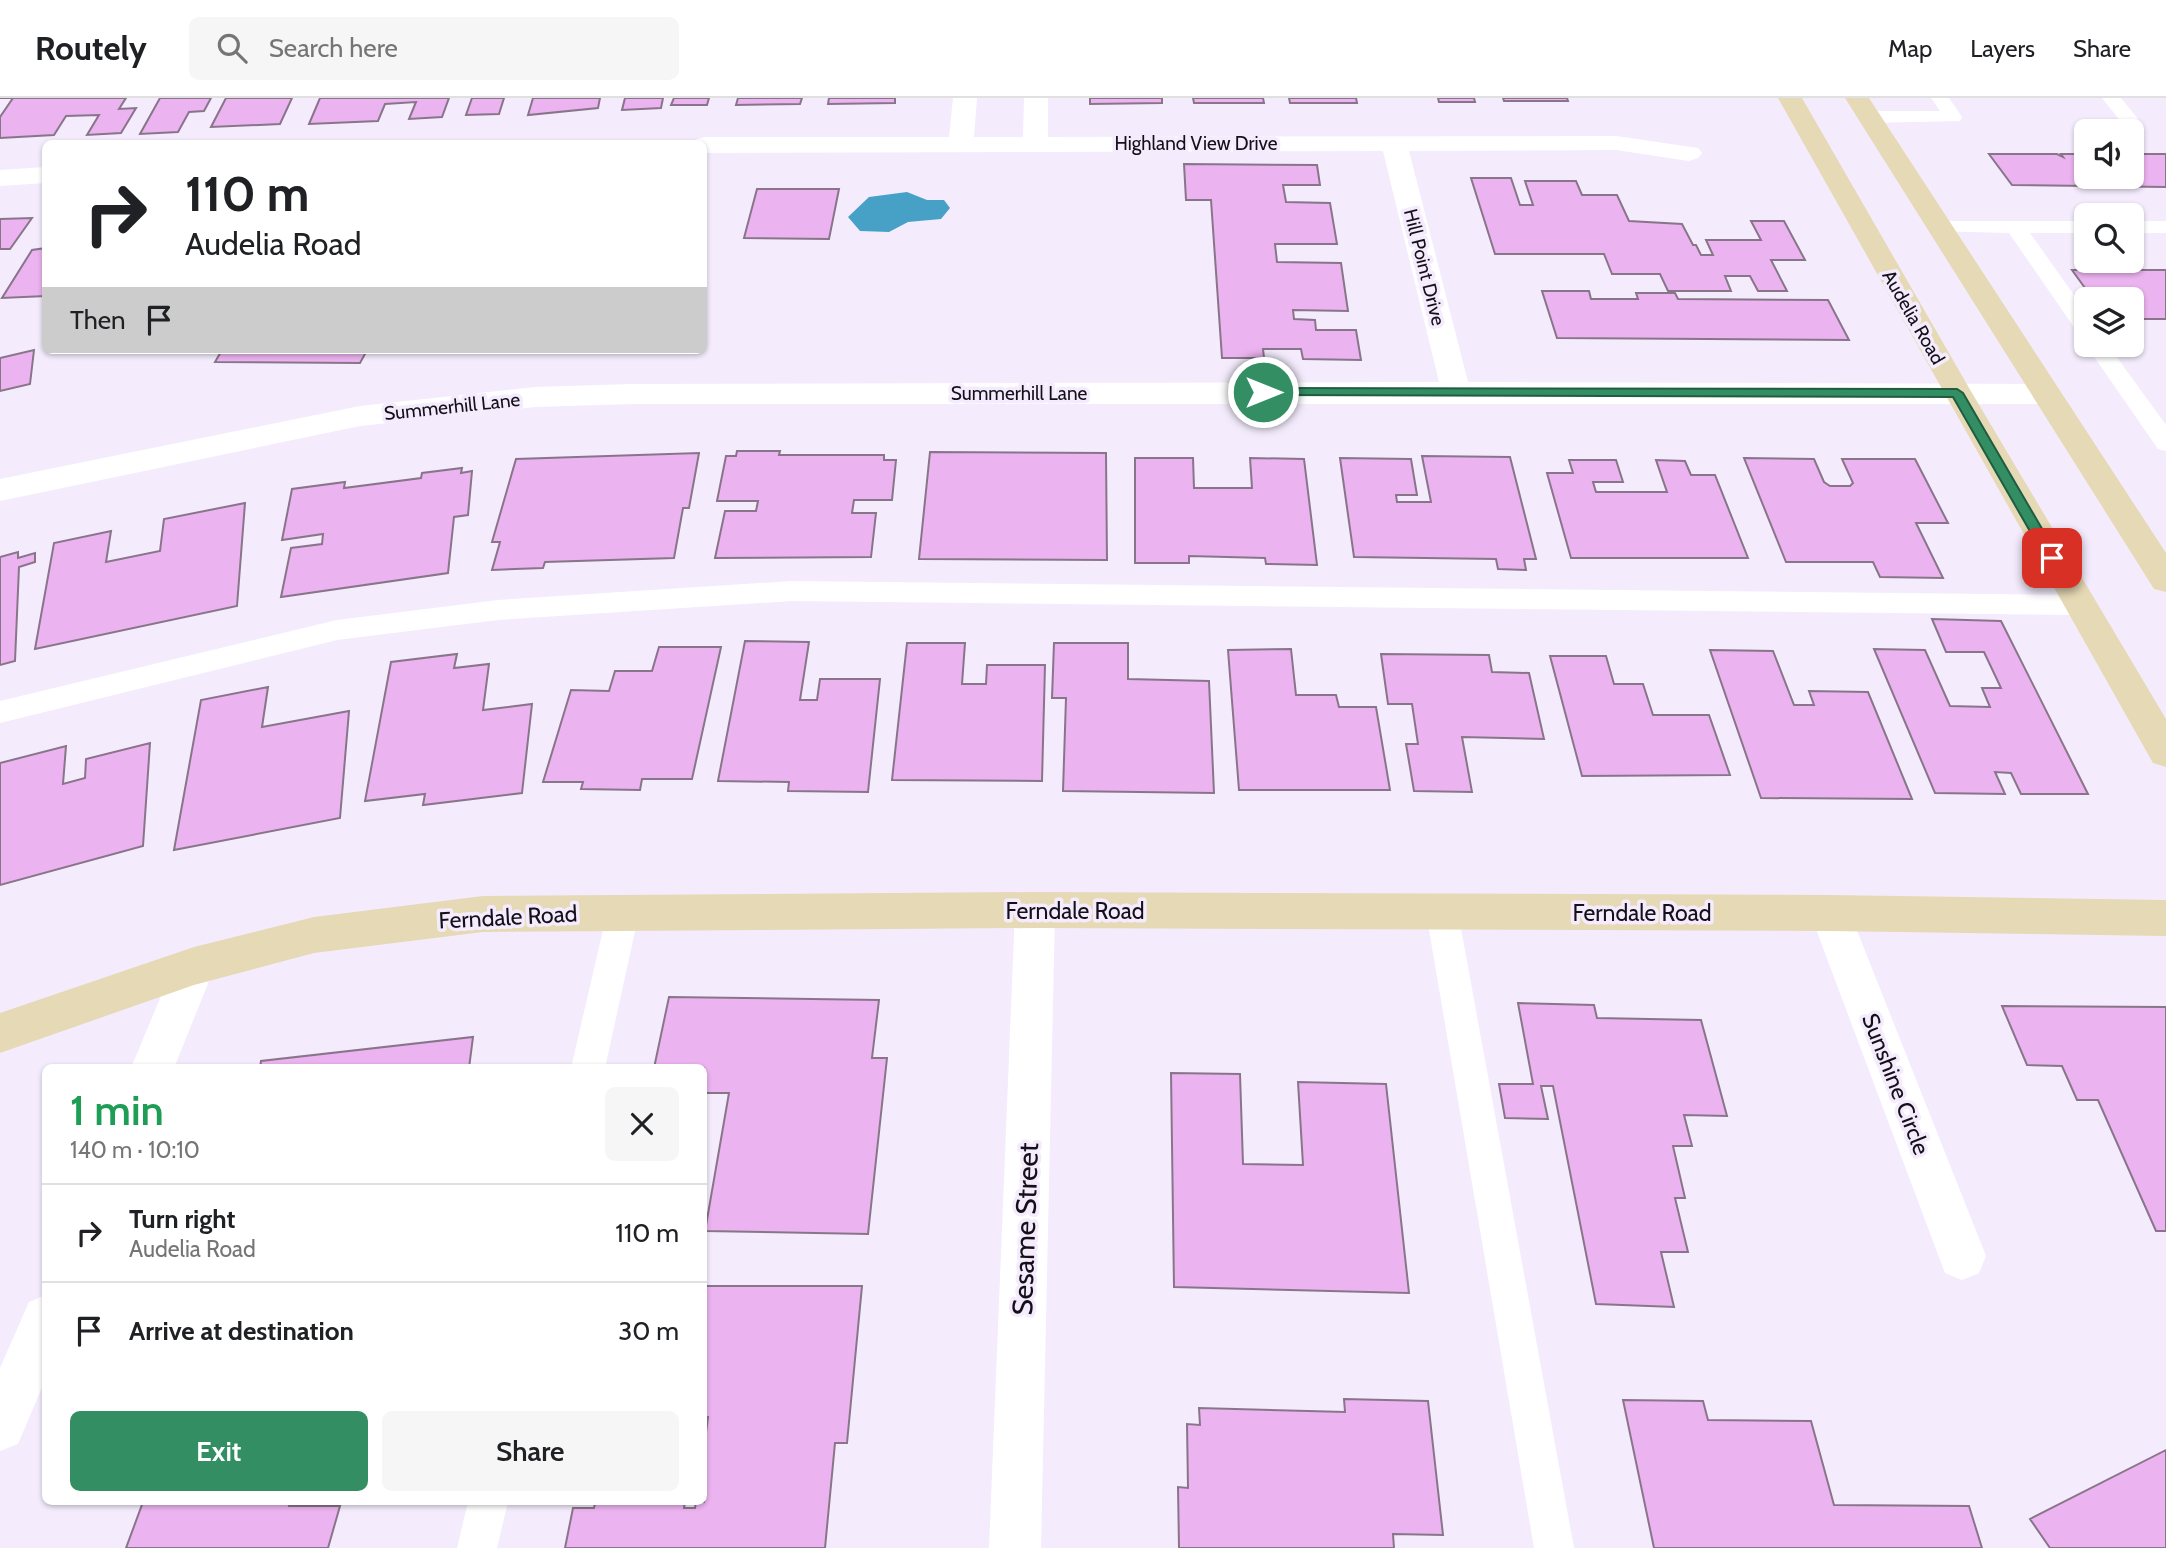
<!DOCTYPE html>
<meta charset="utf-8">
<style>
body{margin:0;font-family:Cabin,sans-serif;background:#f6f6f6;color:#202124;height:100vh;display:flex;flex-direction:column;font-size:26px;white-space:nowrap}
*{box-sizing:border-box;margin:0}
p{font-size:23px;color:#757577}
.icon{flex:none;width:38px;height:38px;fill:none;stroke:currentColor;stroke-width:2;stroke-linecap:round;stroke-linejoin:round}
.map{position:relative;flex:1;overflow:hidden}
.sheet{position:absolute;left:42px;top:966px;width:665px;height:441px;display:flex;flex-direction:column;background:#fff;border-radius:10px;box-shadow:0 2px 5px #0004}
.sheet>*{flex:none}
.hud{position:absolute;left:42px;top:42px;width:665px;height:214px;border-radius:10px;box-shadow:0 2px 5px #0004;background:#fff;color:#202124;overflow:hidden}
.fabs{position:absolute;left:2074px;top:21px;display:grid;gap:14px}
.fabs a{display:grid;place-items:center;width:70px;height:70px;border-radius:10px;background:#fff;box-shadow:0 2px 5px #0004;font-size:35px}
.pin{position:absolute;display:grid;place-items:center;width:60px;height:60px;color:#fff;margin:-30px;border-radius:14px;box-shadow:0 4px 10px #0006}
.me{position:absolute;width:77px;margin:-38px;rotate:90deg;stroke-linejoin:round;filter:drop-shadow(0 0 5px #0008)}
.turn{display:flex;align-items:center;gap:24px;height:147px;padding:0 28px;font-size:32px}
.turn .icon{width:91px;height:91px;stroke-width:2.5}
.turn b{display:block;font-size:49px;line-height:60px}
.then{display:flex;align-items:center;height:66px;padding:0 28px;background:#0003;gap:14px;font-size:26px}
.round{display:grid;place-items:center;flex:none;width:74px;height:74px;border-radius:10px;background:#f6f6f6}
.summary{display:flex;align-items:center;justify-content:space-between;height:119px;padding:0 28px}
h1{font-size:42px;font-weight:600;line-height:52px;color:#1e9e55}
.action{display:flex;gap:14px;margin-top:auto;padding:14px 28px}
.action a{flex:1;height:80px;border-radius:10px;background:#338e64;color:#fff;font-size:28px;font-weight:600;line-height:80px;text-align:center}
.action a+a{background:#f6f6f6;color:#202124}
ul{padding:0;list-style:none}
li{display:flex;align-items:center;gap:21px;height:98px;padding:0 28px;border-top:2px solid #e0e0e0}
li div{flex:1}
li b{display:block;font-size:26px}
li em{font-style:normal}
header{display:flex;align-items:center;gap:42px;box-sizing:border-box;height:98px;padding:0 35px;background:#fff;border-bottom:2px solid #e0e0e0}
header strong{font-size:33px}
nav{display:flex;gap:38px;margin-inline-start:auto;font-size:24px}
.search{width:490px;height:63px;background:#f6f6f6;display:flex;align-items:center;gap:18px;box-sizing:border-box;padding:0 24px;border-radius:10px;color:#757577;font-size:26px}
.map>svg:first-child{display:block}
</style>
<header>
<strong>Routely</strong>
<div class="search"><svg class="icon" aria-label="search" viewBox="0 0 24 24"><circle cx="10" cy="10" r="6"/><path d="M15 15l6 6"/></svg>Search here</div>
<nav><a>Map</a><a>Layers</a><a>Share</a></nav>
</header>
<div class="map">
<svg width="2166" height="1450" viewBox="0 0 2166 1450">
<rect width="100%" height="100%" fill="#f4ecfd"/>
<path fill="#47a1c7" d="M907,94L927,102H944L950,110L941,121L908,124L889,134L860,133L848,119L869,99Z"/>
<path fill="#ebb3ef" stroke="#89758a" stroke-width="2" d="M0,0H126L119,11L136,10L121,35L87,37L99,17L66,18L54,37L0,40V19L13,0Z
M160,0H211L204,13L189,14L178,34L140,36Z
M226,0H292L280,26L211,29Z
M320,0H449L442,19L409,21L416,4L385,6L378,23L309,26Z
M472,0H504L499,16L466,17Z
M533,0H600L598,10L528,17Z
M625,0H663L661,10L622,12Z
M674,0H709L707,7H671Z
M738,0H802L800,6L736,7Z
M829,0H895V5L828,6Z
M1090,0H1162V5L1090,6Z
M1193,0H1263L1264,5H1194Z
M1289,0H1356L1357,5H1290Z
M1438,0H1474L1475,4H1439Z
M1503,0H1567L1568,3H1504Z
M1989,56H2057L2063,59L2061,56H2086V79H2132V59H2135L2133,56H2166V89L2012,87Z
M1184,66L1317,67L1320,87H1283L1286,104L1330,105L1337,146H1275L1277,164L1341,165L1348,213L1293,212L1294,221L1315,222L1316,232H1356L1361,262L1303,261L1301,251H1263L1264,260H1222L1211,102H1186Z
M1471,80H1511L1520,107H1533L1525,83H1576L1582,97H1617L1629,123L1682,126L1693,147H1696L1701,157H1713L1706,142H1761L1751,123H1784L1805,162H1771L1787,193H1758L1750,178H1725L1731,193H1668L1660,176H1612L1604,156H1495Z
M757,91H839L829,141L744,140Z
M32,120L10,151H0V121Z
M46,150V198L2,200L32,152Z
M2072,172H2166V221H2132V201H2093Z
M1542,193H1589L1591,201H1638L1636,195H1675L1678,201L1828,202L1849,242L1557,240Z
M34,252L30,286L0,293V260Z
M222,252H466V254H366L360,265L215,264Z
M737,353H780L779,357H884V362H896L892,402H854L852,415H876L871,459L715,460L725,413H756L758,403H717L726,358H736Z
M930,354L1106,355L1107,462L919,461Z
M699,355L689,410H683L674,460L545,464L543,470L492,472L500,444H492L516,361Z
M1422,358L1510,359L1536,461H1524L1526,472L1498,471L1496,461L1354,459L1340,360L1411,361L1417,397H1396L1397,404H1431Z
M1135,360H1193L1194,390H1252L1250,360L1304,361L1317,467L1266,466L1265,460L1189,458V465H1135Z
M1744,360L1814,361L1824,384L1830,388H1850L1853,385L1842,361H1915L1948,425H1916L1943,480L1880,479L1873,464H1786Z
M1569,362H1616L1623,384H1593L1596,394H1667L1656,362L1685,363L1691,377H1715L1748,460H1571L1547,375H1573Z
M462,370L461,375L472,373L468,417L454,419L448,475L281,499L291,450L322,446L323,436L282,442L292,391L345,384L344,390L421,380L422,375Z
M245,405L237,508L35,551L54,445L111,433L106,464L160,453L164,421Z
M18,454V460L35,455V464L19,469L15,563L0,567V459Z
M1932,521L2001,523L2088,696H2021L2011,675L1995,674L2005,696L1935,695L1874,551L1925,552L1950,608L1990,609L1982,590H2001L1984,554H1946Z
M745,543L809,544L800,602H817L820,581H880L868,694L788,693L789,684L718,683Z
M907,545H965L962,586H986L987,567H1045L1042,683L892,682Z
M1054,545H1128V581L1209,583L1214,695L1063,693L1066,600H1052Z
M659,549H721L692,681H642L640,692L581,691L583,684H543L571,592L609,593L615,573H652Z
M1291,551L1296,597H1336L1339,609H1376L1390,692H1239L1228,552Z
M1710,552L1773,553L1794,607H1814L1809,593L1868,594L1912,701L1761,700Z
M457,556L454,570L489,566L483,612L532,606L522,695L423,707L425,696L365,703L391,564Z
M1381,556L1489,557L1492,574L1529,575L1544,641L1462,639L1472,694L1414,693L1406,646H1418L1412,606H1388Z
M1550,558H1606L1614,586H1643L1653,617H1709L1730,677L1582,678Z
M268,589L262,629L349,613L340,720L174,752L201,602Z
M150,645L143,748L0,787V665L66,648L63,686L85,680L86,661Z
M669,899L879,902L872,960H887L868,1136L705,1133L729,995H704V970H654Z
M1518,905L1594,907L1597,920L1701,922L1727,1018L1684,1017L1692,1048H1673L1685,1100H1675L1688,1154H1661L1674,1209L1596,1206L1553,988H1541L1548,1021L1505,1020L1499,986H1533Z
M2002,908L2166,909V1133H2156L2098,1002H2077L2062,968L2027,967Z
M473,939L469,970H260L261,963Z
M1171,975L1240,976L1243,1066L1303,1067L1298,984L1386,986L1409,1195L1174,1189Z
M704,1188H862L847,1345H835L825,1450H565L573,1410H594L595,1404H685L684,1410H695L696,1404H704V1350L708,1319H704Z
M1344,1301L1428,1303L1443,1437L1393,1436L1394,1450H1179L1178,1389L1188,1390L1187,1326L1200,1327L1199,1310L1345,1314Z
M1623,1302L1703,1303L1708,1322L1811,1323L1834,1407L1969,1408L1982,1450H1654Z
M2166,1352V1450H2050L2030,1421Z
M143,1404H290L289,1408H340L328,1450H126Z"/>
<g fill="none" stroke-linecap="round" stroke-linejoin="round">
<path fill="#fff" fill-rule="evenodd" d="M1931,0H1949L1962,19L1960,23L1868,25L1859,19L1868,13H1940Z
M2102,0H2121L2138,21L2136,25H2122Z
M1942,123H2086V135H2030L2086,214V237L2078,235L2009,135L1935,133L1932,129L1935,125Z
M2132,123H2166V135H2132Z
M2086,247H2108L2166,327V353L2158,351Z
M792,483L2079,497L2088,500L2092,507L2088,514L2079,517L792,503L498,522L337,542L0,625V603L337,522L498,502Z
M1442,800L1453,804L1458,814L1574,1450H1534L1426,814L1431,804Z
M623,801L634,805L639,815L605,970H571L607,815L612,805Z
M468,1404H508L497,1450H457Z"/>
<path fill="#fff" fill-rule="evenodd" d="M953,0H977L974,39H1023L1024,0H1048V39L1616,38L1698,50L1702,55L1698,60L1689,63L1616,52L1409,53L1468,284L2046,286L2057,289L2061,296L2057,303L2046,306H632L535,309L360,328L0,403V381L360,308L535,289L632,286L1439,284L1383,53L704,55V46H693L695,42L704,39H949Z
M46,69V85L0,88V72Z
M1035,794L1049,799L1055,812L1041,1450H989L1015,812L1021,799Z
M1830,797L1844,802L1850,815L1986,1158L1979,1175L1962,1182L1945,1175L1810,815L1816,802Z
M194,849L209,855L215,868L174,970H131L179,855Z
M46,1197V1280L18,1346L0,1353V1270L29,1204Z"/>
<path fill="#e6d9b5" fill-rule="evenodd" d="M1778,0H1802L1972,295L2166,621V669L2153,665Z
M1845,0H1869L2166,455V494L2154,491Z
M1035,794L1830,797L2166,802V838L1830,833L1035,830L483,834L314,855L194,887L0,955V915L194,849L314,819L483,798Z"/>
</g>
<path fill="#338e64" stroke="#215c41" stroke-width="2" d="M1263,290L1957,291L1963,295L2059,460L2052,465L2047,463L1953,299L1259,297L1257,294Z"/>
<g text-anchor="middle" stroke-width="7" stroke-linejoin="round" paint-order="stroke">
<g font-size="19" fill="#140f18" stroke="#f4ecfd">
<text x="1196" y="52">Highland View Drive</text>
<text transform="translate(1425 169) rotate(76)" y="7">Hill Point Drive</text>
<text transform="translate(1914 219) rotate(60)" y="7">Audelia Road</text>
<text x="1019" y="302">Summerhill Lane</text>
<text transform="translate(452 308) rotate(-6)" y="7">Summerhill Lane</text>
</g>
<g font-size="23" fill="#140f18" stroke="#f4ecfd">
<text x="1075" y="821">Ferndale Road</text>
<text x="1642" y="823">Ferndale Road</text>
<text transform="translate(508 819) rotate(-3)" y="8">Ferndale Road</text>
<text transform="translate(1896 986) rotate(69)" y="8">Sunshine Circle</text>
</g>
<g font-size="28" fill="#140f18" stroke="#f4ecfd">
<text transform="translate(1025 1131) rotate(-88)" y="10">Sesame Street</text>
</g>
</g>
</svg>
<div class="fabs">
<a><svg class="icon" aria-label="sound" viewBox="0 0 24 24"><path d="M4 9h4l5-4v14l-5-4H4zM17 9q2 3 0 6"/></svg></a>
<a><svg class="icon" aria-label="search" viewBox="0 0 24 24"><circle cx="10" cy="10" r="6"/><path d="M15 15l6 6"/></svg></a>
<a><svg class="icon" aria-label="layers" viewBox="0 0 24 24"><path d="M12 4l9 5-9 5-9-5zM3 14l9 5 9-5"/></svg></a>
</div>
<div class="pin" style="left:2052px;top:460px;background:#d93025"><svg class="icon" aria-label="arrive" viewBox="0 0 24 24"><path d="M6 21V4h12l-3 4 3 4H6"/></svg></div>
<svg class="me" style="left:1263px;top:294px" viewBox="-20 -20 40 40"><circle r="17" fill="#338e64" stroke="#fff" stroke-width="3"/><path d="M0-11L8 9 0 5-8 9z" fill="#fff"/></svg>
<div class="hud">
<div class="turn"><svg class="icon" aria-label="right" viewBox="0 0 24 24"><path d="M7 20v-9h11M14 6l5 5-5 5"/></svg><div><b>110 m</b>Audelia Road</div></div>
<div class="then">Then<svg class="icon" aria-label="arrive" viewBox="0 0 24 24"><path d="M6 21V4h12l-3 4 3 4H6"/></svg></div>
</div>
<section class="sheet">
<div class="summary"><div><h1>1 min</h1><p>140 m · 10:10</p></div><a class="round"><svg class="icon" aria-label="close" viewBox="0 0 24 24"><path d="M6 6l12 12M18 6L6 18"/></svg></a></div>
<ul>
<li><svg class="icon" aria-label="right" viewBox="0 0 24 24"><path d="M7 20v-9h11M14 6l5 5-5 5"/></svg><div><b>Turn right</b><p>Audelia Road</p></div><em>110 m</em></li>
<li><svg class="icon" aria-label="arrive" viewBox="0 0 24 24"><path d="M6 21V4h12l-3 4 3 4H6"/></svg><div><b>Arrive at destination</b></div><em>30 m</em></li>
</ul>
<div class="action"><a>Exit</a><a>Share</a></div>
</section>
</div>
